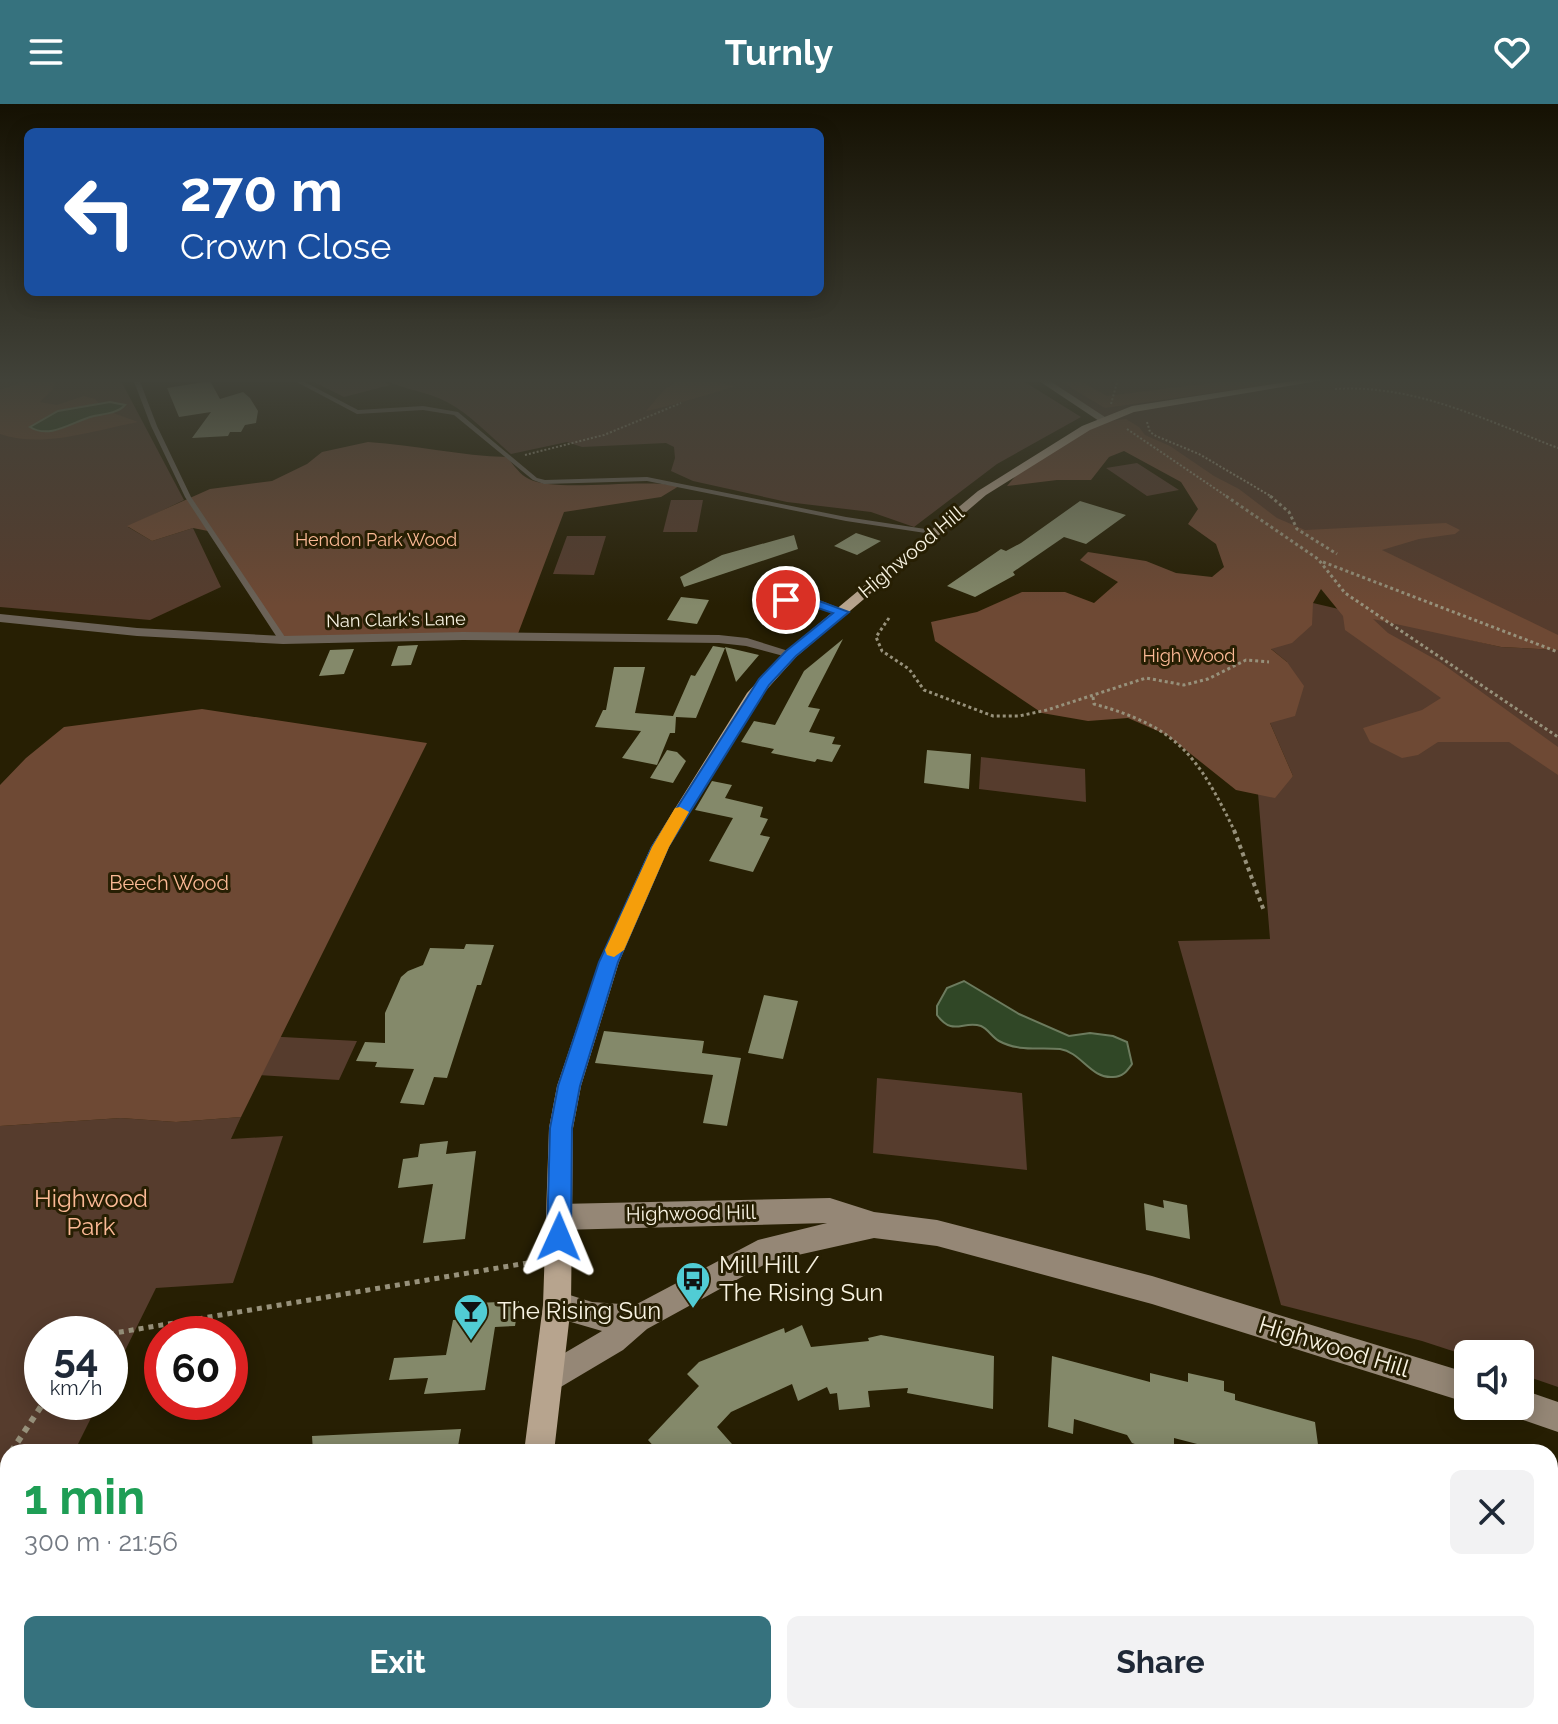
<!DOCTYPE html>
<meta charset="utf-8">
<style>
body{margin:0;font-family:Raleway,sans-serif;background:#f2f2f3;color:#1f2937;height:100vh;display:flex;flex-direction:column;font-size:30px;white-space:nowrap}
*{box-sizing:border-box;margin:0}
p{font-size:26px;color:#747a83}
.icon{flex:none;width:44px;height:44px;fill:none;stroke:currentColor;stroke-width:2;stroke-linecap:round;stroke-linejoin:round}
.map{position:relative;flex:1;overflow:hidden}
.side{position:absolute;left:0px;top:1340px;width:1558px;height:280px;display:flex;flex-direction:column;background:#fff;border-radius:24px 24px 0 0;box-shadow:0 4px 20px #0003}
.side>*{flex:none}
.guide{position:absolute;left:24px;top:24px;width:800px;height:168px;border-radius:12px;box-shadow:0 4px 20px #0003;background:#1a4fa0;color:#fff;overflow:hidden}
.tools{position:absolute;left:1454px;top:1236px;display:grid;gap:16px}
.tools a{display:grid;place-items:center;width:80px;height:80px;border-radius:12px;background:#fff;box-shadow:0 4px 20px #0003;font-size:40px}
.speed{position:absolute;left:24px;top:1212px;display:flex;gap:16px;font-size:40px;font-weight:700;text-align:center}
.speed>*{display:grid;place-content:center;width:104px;height:104px;border-radius:50%;background:#fff;box-shadow:0 4px 20px #0003;line-height:1}
.speed small{font-size:20px;font-weight:400}
.speed .limit{border:12px solid #d22;background:#fff;color:#111}
.pin{position:absolute;display:grid;place-items:center;width:68px;height:68px;color:#fff;margin:-34px;border:4px solid #fff;border-radius:50%;box-shadow:0 2px 8px #0007}
.me{position:absolute;width:88px;margin:-44px;rotate:1deg;stroke-linejoin:round;filter:drop-shadow(0 0 6px #0008)}
.turn{display:flex;align-items:center;gap:28px;height:168px;padding:0 24px;font-size:36px}
.turn .icon{width:104px;height:104px;stroke-width:2.5}
.turn b{display:block;font-size:56px;line-height:68px}
.round{display:grid;place-items:center;flex:none;width:84px;height:84px;border-radius:12px;background:#f2f2f3}
.summary{display:flex;align-items:center;justify-content:space-between;height:136px;padding:0 24px}
h1{font-size:48px;font-weight:700;line-height:60px;color:#1e9e55}
.action{display:flex;gap:16px;margin-top:auto;padding:16px 24px}
.action a{flex:1;height:92px;border-radius:12px;background:#36727e;color:#fff;font-size:32px;font-weight:700;line-height:92px;text-align:center}
.action a+a{background:#f2f2f3;color:#1f2937}
header{display:flex;justify-content:space-between;align-items:center;height:104px;padding:0 24px;background:#36727e;color:#fff;font-size:36px;font-weight:700}
.map>svg:first-child{display:block}
</style>
<header><svg class="icon" aria-label="menu" viewBox="0 0 24 24"><path d="M4 6h16M4 12h16M4 18h16"/></svg>Turnly<svg class="icon" aria-label="heart" viewBox="0 0 24 24"><path d="M12 20l-8-8c-3-5 5-10 8-4 3-6 11-1 8 4z"/></svg></header>
<div class="map">
<svg width="1558" height="1620" viewBox="0 0 1558 1620">
<rect width="100%" height="100%" fill="#271f03"/>
<path fill="#563c2d" d="M0,275H120L184,396L128,423L152,437L193,424L221,483L150,516L0,503Z
M308,275H379L390,281L344,293Z
M383,275H1020L1081,313L997,360L914,423L871,408L787,398L693,377L671,367L675,354L674,343L666,339L582,343L567,338L511,350C491,333 470,310 447,298C426,287 404,286 383,275Z
M1040,275H1558V533L1345,489L1103,315Z
M1137,359L1179,386L1147,392L1106,364Z
M671,396H703L697,428H663Z
M567,432H606L594,471L553,470Z
M1313,499L1501,543L1558,546V1283L1520,1270V1250H1468V1252L1422,1237L1281,1201L1178,837L1270,835L1258,689L1293,672L1270,619L1287,558L1270,544Z
M981,653L1085,665L1086,698L979,685Z
M264,932L357,937L339,976L243,970Z
M877,974L1022,989L1027,1066L873,1049Z
M241,1013L231,1035L283,1032L233,1179L156,1184L110,1277V1230H42V1298H99L74,1348H8V1482L0,1498V1022L121,1014L176,1018Z
M148,1612H355L352,1620H144Z"/>
<path fill="#6e4934" d="M30,275H56L53,285L40,298L57,301L84,292L95,295L105,306L138,318C95,326 42,345 0,330V286Z
M681,275H702L734,282C727,286 651,307 646,307L665,285Z
M1056,275H1077L1107,292L1244,275H1311L1105,304Z
M1126,315L1139,323L1145,331L1170,342L1214,372L1239,385L1277,414L1305,426L1446,419L1460,426L1455,430L1419,435L1382,446L1558,531V546L1501,543L1373,515L1388,529L1440,558L1558,643V671L1509,638H1438L1418,651L1402,654L1370,638L1363,624L1422,606L1441,594L1345,526L1343,512L1321,485L1313,499L1312,521L1292,539L1271,545L1287,558L1304,582L1295,612L1270,619L1293,672L1275,694L1236,686L1167,631L1128,614L1088,617L1042,609L935,537L931,518L977,508L1022,488H1065L1094,499L1118,478L1080,456L1088,448L1146,457L1176,469L1212,473L1224,463L1216,440L1188,420L1198,405L1181,378L1124,347L1109,353L1091,376H1057L1007,382L1024,362L1102,318Z
M368,338C415,341 461,352 507,353C513,360 520,371 529,375C556,389 640,374 679,382L661,393L564,408L516,535L283,536L213,428L193,424L152,437L127,422L210,385L272,377L307,360L322,348Z
M202,605L427,639L241,1013L176,1018L121,1014L0,1022V681L26,654L64,623Z"/>
<path fill="#304726" stroke="#6c7b5e" stroke-width="2" d="M110,298L125,301C117,310 102,310 90,313C71,319 49,335 30,323L58,307Z
M964,877L1019,910L1069,932L1090,929L1113,932L1127,938L1132,960C1127,967 1123,973 1113,973C1091,975 1081,948 1060,945C1039,943 1019,948 999,937C992,933 988,925 981,922C963,916 953,933 937,911V902L947,884Z"/>
<path fill="#84896a" d="M210,277L220,295L243,288L250,294L258,307L256,319L245,321L241,328H230L228,332L192,334L211,308L179,313L167,284Z
M1080,397L1126,411L1086,440L1064,433L1013,468L1015,471L975,493L947,482L1001,445L1006,447L1021,439Z
M856,429L881,437L857,451L834,442Z
M794,431L798,445L684,483L680,473L722,451Z
M681,493L709,496L697,520L667,516Z
M843,535L808,603L820,605L809,628L835,633L832,640L841,641L832,658L817,655L815,658L771,649L774,645L741,638L754,617L775,621L804,567Z
M418,541L411,561L391,562L398,542Z
M713,542L725,544L696,614L676,613L675,629H670L657,661L622,654L641,627L595,623L603,606H606L614,563H645L635,609L673,612L691,571L695,572Z
M725,543L759,551L736,578Z
M354,545L344,570L319,572L330,546Z
M667,646L677,648L686,657L673,679L650,674Z
M927,646L971,650L969,685L924,679Z
M712,677L732,681L725,694L763,703L760,713L768,715L760,731L770,733L753,768L709,757L733,714L695,706Z
M466,840L494,841L481,881H477L447,974L434,973L424,1001L400,999L414,965L375,963L377,958L356,957L365,938L385,939V909L401,873L408,867L423,861L430,844L464,845Z
M764,891L798,897L783,955L748,949Z
M604,927L704,937L702,949L741,954L727,1022L703,1019L713,971L595,959Z
M448,1037L446,1050L476,1047L465,1135L423,1139L433,1080L398,1084L403,1055L418,1053L420,1040Z
M1163,1096L1187,1101L1190,1135L1146,1126L1144,1099L1164,1104Z
M519,1197L515,1222L495,1223L485,1286L424,1290L428,1274L389,1276L394,1254L446,1251L453,1216L473,1215L476,1199Z
M802,1221L811,1243L869,1237L868,1234L881,1231L994,1252L993,1305L907,1289L908,1284L868,1287L870,1303L839,1306L837,1289L830,1290L827,1283L798,1297L792,1280L731,1308L717,1323L739,1348H659L648,1336L699,1282L687,1270L699,1258L784,1224L785,1229Z
M1052,1252L1150,1278V1269L1188,1278V1269L1224,1277V1287L1235,1290V1296L1315,1318L1319,1348H1228L1174,1334V1346L1154,1341L1146,1344L1132,1339L1127,1331L1074,1315L1073,1330L1048,1323Z
M461,1325L457,1348H313L312,1332Z"/>
<g fill="none" stroke-linecap="round" stroke-linejoin="round">
<path stroke="#97917b" stroke-width="2" stroke-dasharray="2 2" stroke-linecap="butt" d="M1335,285C1415,280 1485,316 1558,344
M1111,300L1118,275
M1147,318L1150,328L1156,332L1199,350L1274,394
M1127,325L1229,394
M525,351L604,331L681,299"/>
<path stroke="#97917b" stroke-width="3" stroke-dasharray="3 3" stroke-linecap="butt" d="M1226,392L1318,455L1345,489L1558,633
M1270,392L1289,408L1297,425L1337,450
M1323,458L1558,548
M889,514L876,533L882,547L909,565L924,586L993,612H1019L1047,606L1146,574L1184,581L1208,575L1246,556L1269,558
M1093,593L1094,600C1178,623 1198,652 1235,728"/>
<path stroke="#97917b" stroke-width="4" stroke-dasharray="4 4" stroke-linecap="butt" d="M1234,726L1264,807"/>
<path stroke="#97917b" stroke-width="5" stroke-dasharray="5 5" stroke-linecap="butt" d="M109,1230L533,1158"/>
<path stroke="#97917b" stroke-width="6" stroke-dasharray="6 6" stroke-linecap="butt" d="M11,1348L44,1298
M0,1365L8,1353"/>
<path fill="#6b6257" fill-rule="evenodd" d="M133,275H139L157,322L191,393L287,536L286,538H280L185,393L151,322Z
M291,275H299L358,306L423,302L458,308L537,374L545,376L647,373L846,413L932,426L936,428L932,430L846,417L647,377L544,380L533,376L454,311L423,306L357,310Z
M1443,1612H1465L1466,1620H1444Z"/>
<path fill="#6b6257" fill-rule="evenodd" d="M797,477L802,478L812,493L849,508L842,512L806,500L781,499L772,491L782,480ZM793,486L797,492L787,490Z
M0,510L137,524L283,532L463,528L719,531L747,534L798,550L791,554L746,542L719,539L463,536L283,540L137,532L0,518Z"/>
<path fill="#958776" fill-rule="evenodd" d="M1036,275H1047L1108,315L1099,317Z
M830,1094L874,1108L937,1116L1152,1172L1468,1269V1299L1152,1200L937,1142L874,1134L771,1157L647,1225L623,1246L559,1284L549,1289L539,1284L534,1274L539,1264L602,1227L547,1211L543,1201L547,1191L557,1187L592,1198L635,1201L758,1136L827,1119L559,1126L550,1122L546,1113L550,1104L559,1100Z
M1520,1285L1558,1298V1328L1509,1311L1506,1302H1520Z"/>
<path fill="#b7a48e" fill-rule="evenodd" d="M1305,275H1330L1134,308L1090,326L986,391L796,553L759,594L669,743L619,858L581,982L573,1024L571,1201L554,1348H524L543,1201L549,1024L557,982L599,858L651,743L747,589L786,547L978,387L1082,322L1132,302Z
M465,1612H501L499,1620H463Z"/>
</g>
<linearGradient id="sky" x2="0" y2="1"><stop stop-color="#151102"/><stop offset="0.55" stop-color="#414239"/><stop offset="1" stop-color="#414239" stop-opacity="0"/></linearGradient>
<rect width="1558" height="502" fill="url(#sky)"/>
<path fill="#1a73e8" stroke="#114b97" stroke-width="2" d="M786,492L811,494L849,508L796,552L769,581L668,743L618,858L580,982L572,1024L571,1133L567,1142L559,1145L550,1142L547,1133L550,1024L558,982L599,858L652,743L759,575L786,547L833,509L806,500L782,499V493Z"/>
<path fill="#f59e0b" d="M680,703L689,708L669,743L624,846L614,853L607,851L605,846L652,743L675,704Z"/>
<defs>
<g id="bus-pin" transform="scale(1.8)"><path d="M0 17L-7.5 6A9.5 9.5 0 1 1 7.5 6Z" fill="#51ccd4" stroke="#271f03"/><path d="M-5-6H5V4H4V6H2V4H-2V6H-4V4H-5ZM-3.5-4V0h7V-4ZM-3.5 1.2v1.5H-2V1.2ZM2 1.2v1.5H3.5V1.2Z" fill="#111"/></g>
<g id="bar-pin" transform="scale(1.8)"><path d="M0 17L-7.5 6A9.5 9.5 0 1 1 7.5 6Z" fill="#51ccd4" stroke="#271f03"/><path d="M-6-5H6L.8 .8V4.5H3.5V6h-7V4.5H-.8V.8Z" fill="#111"/></g>
</defs>
<g fill-rule="evenodd">
<use href="#bus-pin" x="693" y="1175"/>
<use href="#bar-pin" x="471" y="1207"/>
</g>
<g text-anchor="middle" stroke-width="6" stroke-linejoin="round" paint-order="stroke">
<g font-size="18" fill="#fbb995" stroke="#271f03">
<text x="376" y="442">Hendon Park Wood</text>
<text x="1189" y="558">High Wood</text>
</g>
<g font-size="18" fill="#f8f3e2" stroke="#271f03">
<text transform="translate(396 516) rotate(-1)" y="6">Nan Clark's Lane</text>
</g>
<g font-size="20" fill="#f8f3e2" stroke="#271f03">
<text transform="translate(911 448) rotate(-40)" y="7">Highwood Hill</text>
<text transform="translate(691 1109) rotate(-1)" y="7">Highwood Hill</text>
</g>
<g font-size="20" fill="#fbb995" stroke="#271f03">
<text x="169" y="786">Beech Wood</text>
</g>
<g font-size="24" fill="#fbb995" stroke="#271f03">
<text x="91" y="1103">Highwood<tspan x="91" dy="28">Park</tspan></text>
</g>
<g font-size="24" fill="#f8f3e2" stroke="#271f03" text-anchor="start">
<text x="719" y="1169">Mill Hill /<tspan x="719" dy="28">The Rising Sun</tspan></text>
<text x="497" y="1215">The Rising Sun</text>
</g>
<g font-size="24" fill="#f8f3e2" stroke="#271f03">
<text transform="translate(1334 1243) rotate(17)" y="8">Highwood Hill</text>
</g>
</g>
</svg>
<div class="tools">
<a><svg class="icon" aria-label="sound" viewBox="0 0 24 24"><path d="M4 9h4l5-4v14l-5-4H4zM17 9q2 3 0 6"/></svg></a>
</div>
<div class="speed"><div>54<small>km/h</small></div><div class="limit">60</div></div>
<div class="pin" style="left:786px;top:496px;background:#d93025"><svg class="icon" aria-label="arrive" viewBox="0 0 24 24"><path d="M6 21V4h12l-3 4 3 4H6"/></svg></div>
<svg class="me" style="left:559px;top:1133px" viewBox="-20 -20 40 40"><path d="M0-17L14 15 0 8-14 15z" fill="#1a73e8" stroke="#fff" stroke-width="4"/></svg>
<div class="guide">
<div class="turn"><svg class="icon" aria-label="left" viewBox="0 0 24 24"><path d="M17 20v-9H6M10 6l-5 5 5 5"/></svg><div><b>270 m</b>Crown Close</div></div>
</div>
<section class="side">
<div class="summary"><div><h1>1 min</h1><p>300 m · 21:56</p></div><a class="round"><svg class="icon" aria-label="close" viewBox="0 0 24 24"><path d="M6 6l12 12M18 6L6 18"/></svg></a></div>
<div class="action"><a>Exit</a><a>Share</a></div>
</section>
</div>
